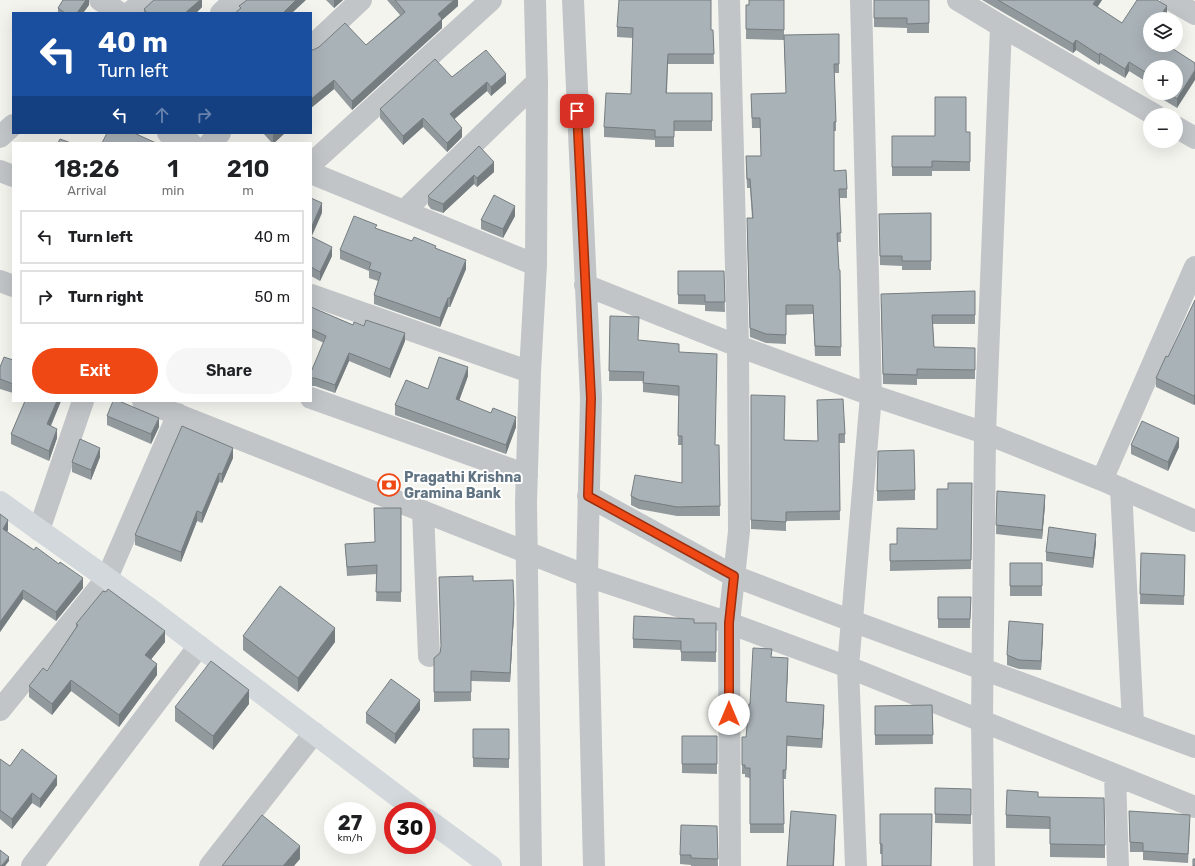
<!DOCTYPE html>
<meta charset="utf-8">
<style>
body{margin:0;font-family:Rubik,sans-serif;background:#f6f6f6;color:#202124;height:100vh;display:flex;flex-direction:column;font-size:15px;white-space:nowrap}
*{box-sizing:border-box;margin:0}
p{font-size:13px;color:#757577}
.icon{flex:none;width:22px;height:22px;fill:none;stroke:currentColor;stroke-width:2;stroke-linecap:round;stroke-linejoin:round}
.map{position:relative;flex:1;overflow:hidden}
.sheet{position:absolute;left:12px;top:142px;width:300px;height:260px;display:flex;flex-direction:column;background:#fff;border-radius:0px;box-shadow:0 4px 16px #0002}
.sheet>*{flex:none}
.hud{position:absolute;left:12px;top:12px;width:300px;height:122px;border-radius:0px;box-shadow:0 4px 16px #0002;background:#1a4fa0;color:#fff;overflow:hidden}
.fabs{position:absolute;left:1143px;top:12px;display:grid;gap:8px}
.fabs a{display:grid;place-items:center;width:40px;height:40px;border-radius:50%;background:#fff;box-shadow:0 4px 16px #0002;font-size:20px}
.speed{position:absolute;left:324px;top:802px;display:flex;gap:8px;font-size:20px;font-weight:700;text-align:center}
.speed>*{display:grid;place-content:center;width:52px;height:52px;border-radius:50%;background:#fff;box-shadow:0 4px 16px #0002;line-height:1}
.speed small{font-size:10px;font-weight:400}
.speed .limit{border:6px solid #d22;background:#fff;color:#111}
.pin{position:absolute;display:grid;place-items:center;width:34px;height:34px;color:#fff;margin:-17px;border-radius:8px;box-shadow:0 2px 6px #0006}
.me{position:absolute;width:44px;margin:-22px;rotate:0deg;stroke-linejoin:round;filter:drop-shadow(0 0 3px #0008)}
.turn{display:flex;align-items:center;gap:14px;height:84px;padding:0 20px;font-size:18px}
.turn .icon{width:52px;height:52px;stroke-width:2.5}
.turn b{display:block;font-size:28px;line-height:34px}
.lanes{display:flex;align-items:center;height:38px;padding:0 20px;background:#0003;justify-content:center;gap:20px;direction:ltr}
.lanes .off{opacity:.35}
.eta{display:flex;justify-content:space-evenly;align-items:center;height:68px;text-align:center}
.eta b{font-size:24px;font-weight:600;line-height:28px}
.cta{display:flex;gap:8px;margin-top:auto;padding:8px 20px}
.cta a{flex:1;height:46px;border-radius:24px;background:#ef4815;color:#fff;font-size:16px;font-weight:600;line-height:46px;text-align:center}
.cta a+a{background:#f6f6f6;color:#202124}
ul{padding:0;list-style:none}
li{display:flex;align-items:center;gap:12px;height:54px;margin:0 8px 6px;padding:0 12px;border:2px solid #e0e0e0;border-radius:0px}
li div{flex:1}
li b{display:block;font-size:15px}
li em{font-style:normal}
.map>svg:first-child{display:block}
</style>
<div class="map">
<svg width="1195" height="866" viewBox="0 0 1195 866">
<rect width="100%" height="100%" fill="#f4f4ef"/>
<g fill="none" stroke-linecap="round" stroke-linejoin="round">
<path stroke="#c1c5c8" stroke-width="22" d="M100,0L120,13
M573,0L591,398L587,576L594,866
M729,0L738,346L739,531L729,623L730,866
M958,0L1001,26L985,433L982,721L984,866
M1171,0L1195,14
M130,13L144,0
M221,13L235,0
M1001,26L1155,115
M311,47L361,0
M1176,127L1195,138
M168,133L191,143
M0,137L13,125
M210,143L220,133
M311,164L491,0
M0,171L13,176
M311,173L536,265
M404,211L537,82
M0,281L13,286
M585,285L738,346L871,395L985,433L1102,480L1195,521
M311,295L530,372
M311,398L527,475
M143,401L587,576L729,623L848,667L1195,807
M1102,480L1195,267
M1121,488L1133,723
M588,496L734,576L852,621L1195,747
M423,511L429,656
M39,530L83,401
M0,710L107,578L178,414
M1115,776L1118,866
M32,866L199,646
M210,866L314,733
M531,866L526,502L530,372L536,265L537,82L535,0
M856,866L848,667L871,395L861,0"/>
<path stroke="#d2d8dc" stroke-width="22" d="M0,502L150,609L417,811
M427,819L491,866"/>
</g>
<path fill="#91999d" d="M89,0V5L83,13H58V8Z
M202,0V7L196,13H144V9Z
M326,0H343L334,8Z
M387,0H458V6L442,20V28L352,110L334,89L311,108V50L366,45L400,15Z
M784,0V40L746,39V5Z
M874,0H929V33H907V28L874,27Z
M982,0H1102L1097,7L1122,23L1167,16L1150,19V45L1195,63L1177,108L1159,97V93H1176L1150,67V84L1129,71L1125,78L1100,63L1099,65L1076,50L1073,53Z
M617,27L713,30L714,64H668L667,93H712V131H674V147H655V140L604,137V127L631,94L633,38L617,37Z
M784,44L839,64V73H834L836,122V131H834V171L847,189V198H839L841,242H837L839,270H840L841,356H815L813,314L786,315V344L766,343L750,337L747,227L752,218L750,188H747L746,166L761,156L760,128H752L751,94L786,93Z
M452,77L506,83L491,96L487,91L454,119L462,137L447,152L423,127L403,145L380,118V109Z
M966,132H970V171H932V176H892V136H935Z
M263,133H285L274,143H272Z
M479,146L494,172L477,187L474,184L443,213L431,209L428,205V196Z
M931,213V270H902V266L880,265L879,214Z
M515,216L503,238L481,229V220Z
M377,229L412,241L436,248L466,269L450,307H448L440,327L374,304V295L378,281L369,278V271L340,259V250Z
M311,240L332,256L320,281L311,276Z
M13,257V269H12V259Z
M678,271H724L725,312L705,311V305L678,304Z
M975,291V324H933L934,347L975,357V379H917V385L883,384L881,303Z
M1195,300V404L1194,405L1156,387V378L1168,357Z
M311,307L353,325L405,341L390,378L349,361L335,393L315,386H311V372L324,343L311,337Z
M610,316L638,340L679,352L715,445H719L720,516H677L639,509L631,505V496L682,483V445H678L679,396L643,392V381H609Z
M13,360V393L0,389V367Z
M468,376L459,401L516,427L506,454L395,415V405L428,389Z
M751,395L785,440L818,441L817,400L845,434V443H839L840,520L786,521V531L751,529Z
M25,401H61L51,426L57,438L49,461L11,444V434Z
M107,416L159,427L151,444L107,425Z
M1131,445L1179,447L1168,471L1131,454Z
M100,457L91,480L72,472V462Z
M233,458L222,483L219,482L202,523L197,521L181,562L135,545V535Z
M972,483L971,569L890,571V544H897L937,529L948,489Z
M915,490V500L877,501V491Z
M997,491L1045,505L1042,539L996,534Z
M401,508V602L376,601L377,574L347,576L345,544L374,542Z
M0,514L8,530L7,532L83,588L56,621L23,599L0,632Z
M1096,543L1093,568L1046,561V552Z
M1141,553L1185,555L1184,605L1140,604Z
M1010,563H1042V596H1010Z
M439,577L473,581L514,614L510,682L471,681V701L434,702V658L440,653L441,647Z
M938,597H971L970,628H938Z
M694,623H716V662L681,661V650L633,648V639Z
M76,624L165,642L151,659L157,675L119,727L71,691L52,715L29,697V686L47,671L76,627Z
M1043,633L1041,670L1019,669L1007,665V655Z
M243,636L335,642L298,692L243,650Z
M772,657L788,667L786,702L824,714L822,748L787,746L786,779H783L784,833H750V778L745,777V774H742V737H746L750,704Z
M249,704L213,750L175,721V707Z
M932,705L933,744L875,745V706Z
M420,710L395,744L366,723V713Z
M473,729H509V768L473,767Z
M682,736H717V774L682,773Z
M0,759L10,766L57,785L40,808L32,803L12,829L0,819Z
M935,788L971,815V824L935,823Z
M1038,797L1105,845V858L1050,857V829L1006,828V815Z
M1129,811L1190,824L1188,863L1143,860V852H1130Z
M880,814H932L882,854H880Z
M717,826L718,866H691V865L680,864V855Z"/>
<path fill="#767d80" d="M86,0H89V5L83,13H77Z
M200,0H202V7L196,13H185Z
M296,0H306L292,13H283Z
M334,0H343L334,8Z
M454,0H458V6L442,20V28L352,110V101L438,14Z
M1096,0H1102L1093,14V4Z
M1167,6V16L1165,19H1158Z
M1076,40V50L1073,53V44Z
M1100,53V63L1099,65V55Z
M1129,62V71L1125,78V69Z
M1195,70V80L1177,108V99Z
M506,74V83L491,96V87Z
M334,80V89L311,108V99Z
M487,82V91L450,123V114Z
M423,118V127L403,145V136Z
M462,128V137L447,152V143Z
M275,133H285L274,143H273V135Z
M494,162V172L477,187V178Z
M474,175V184L443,213V204Z
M322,203V213L311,238V228Z
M515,206V216L503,238V229Z
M332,247V256L320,281V272Z
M466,260V269L450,307V298Z
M448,298V307L440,327V318Z
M405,333V341L390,378V369Z
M349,353V361L335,393V385Z
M468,367V376L456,409V399Z
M1195,394V404L1194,405V396Z
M57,401H61L47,434V424Z
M516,417V427L506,454V445Z
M159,418V427L151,444V434Z
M57,429V438L49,461V451Z
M1179,438V447L1168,471V462Z
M100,448V457L91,480V470Z
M233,448V458L222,483V474Z
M219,473V482L202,523V513Z
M1045,495V505L1042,539V530Z
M197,511V521L181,562V552Z
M8,520V530L3,538V529Z
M1096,534V543L1093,568V558Z
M83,578V588L56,621V612Z
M23,590V599L0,632V622Z
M514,604V614L510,682V673Z
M1043,624V633L1041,670V661Z
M335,628V642L298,692V678Z
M165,631V642L145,667V655Z
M788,658V667L786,711V702Z
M157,664V675L119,727V715Z
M71,680V691L52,715V704Z
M249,690V704L213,750V736Z
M420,700V710L395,744V734Z
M824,705V714L822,748V739Z
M57,776V785L40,808V799Z
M32,793V803L12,829V819Z
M836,815L834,866H833Z
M300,846V859L294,866H283Z
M9,857V861L5,866H1Z"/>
<path fill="#a9b2b7" stroke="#767d80" d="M63,0H86L77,13H65L58,8Z
M154,0H200L185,13H147L144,9Z
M247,0H296L283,13H235L241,8L239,6Z
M395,0H454L438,14L442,19L352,101L334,80L311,99V50H313L319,47L345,23L366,45L405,12Z
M619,0H711V30H713L714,54H668L666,93H712V121H674V137H655V130L604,127L606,93L631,94L633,28L617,27Z
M749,0H784V30L746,29V5H749Z
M874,0H929V23L907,24V18H874Z
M998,0H1096L1093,4L1122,23L1137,0H1157L1167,6L1158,19H1150V32L1149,34H1150V45H1167L1195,63V70L1177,99L1168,93H1176V67H1150V75L1129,62L1125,69L1100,53L1099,55L1076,40L1073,44Z
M839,34V64H834L836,122H834V171L846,170L847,189H839L841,233H837L839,270H840L841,347L815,346L813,305H786V335L766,334L750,328L747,218H753L750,179H747L746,156H761L760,118H752L751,94L786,93L784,35Z
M486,50L506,74L491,87L487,82L450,114L462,128L447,143L423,118L403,136L380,109L435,59L452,77Z
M935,97H966V132H970V162L932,161V167H892V136H935Z
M107,133H134L156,143H102Z
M60,139L71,143H58Z
M479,146L494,162L477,178L474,175L443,204L431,199L428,196Z
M494,195L515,206L503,229L481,220Z
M311,198L322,203L311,228Z
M931,213V261H902V256H880L879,214Z
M354,216L377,225L375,228L412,241L414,237L436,246L435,248L466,260L450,298H448L440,318L374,295L381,273L369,269L371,263L340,250Z
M312,237L332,247L320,272L311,267V240Z
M678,271H724L725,302H705V295H678Z
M975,291V315H932L934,347L975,348V370L917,369V375L883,374L881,294Z
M1195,300V394L1194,396L1156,378L1166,356L1168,357Z
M311,307L353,325L354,322L364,326L366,320L405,333L390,369L349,353L335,385L315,378H311V372L326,336L311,329Z
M610,316L639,317L638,340L679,344V352L717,354L715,445H719L720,506L677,507L639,500L631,496L635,475L682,483V436H678L679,386L643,383L644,372L609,371Z
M4,357L13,360V384L0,379V367Z
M439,357L468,367L456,399L491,413L493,408L516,417L506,445L395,405L406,380L428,389Z
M751,395L785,396L784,440L818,441L817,400L843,399L845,434H839L840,511L786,512V522L751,520Z
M25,401H57L47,424L57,429L49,451L11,434Z
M113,401H119L159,418L151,434L107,416Z
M1142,421L1179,438L1168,462L1131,445Z
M182,426L233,448L222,474L219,473L202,513L197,511L181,552L135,535Z
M80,439L100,448L91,470L72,462Z
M914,450L915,490L877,491L878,451Z
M948,483H972L971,560L890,561V544H897V528L937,529V489H948Z
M997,491L1045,495L1042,530L996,525Z
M374,508H401V592H376L377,565L347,567L345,544L375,542Z
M0,514L8,520L3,529L34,550L36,547L59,564L60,562L83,578L56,612L23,590L0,622Z
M1049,527L1096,534L1093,558L1046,552Z
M1141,553L1185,555L1184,596L1140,594Z
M1010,563H1042V586H1010Z
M473,576V581L513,580L514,604L510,673L471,671V692H434V658L440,653L441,646L439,577Z
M280,586L335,628L298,678L243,636Z
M108,589L165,631L145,655L157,664L119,715L71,680L52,704L29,686L43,668L47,671L78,625L76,624L103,591L106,592Z
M938,597H971L970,619H938Z
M634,616L694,619V623H716V652H681V641L633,639Z
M1009,621L1043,624L1041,661L1019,660L1007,655Z
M753,648L772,649L771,657L788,658L786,702L824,705L822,739L787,736L786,770H783L784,824H750V768H745V765H742V737H746L749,704H750Z
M211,661L249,690L213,736L175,707Z
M391,679L420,700L395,734L366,713Z
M932,705L933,735H875V706Z
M473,729H509V759L473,758Z
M682,736H717V764H682Z
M22,749L57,776L40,799L32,793L12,819L0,810V759L10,766Z
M935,788L971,789V815L935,814Z
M1007,790L1038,792V797L1104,798L1105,845L1050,844V817L1006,815Z
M791,811L836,815L833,866H787Z
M1129,811L1190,815L1188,854L1143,851V843L1130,842Z
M880,814H932L931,866H882V844H880Z
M262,815L300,846L283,866H222Z
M681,825L717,826L718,859L691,858V855H680Z
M0,850L9,857L1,866H0Z
M1193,859H1195V866H1193Z"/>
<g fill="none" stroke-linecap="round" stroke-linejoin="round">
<g stroke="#9b2f0e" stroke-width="10">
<path id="route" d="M577,111L591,398L588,496L734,576L729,623V714"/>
</g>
<use href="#route" stroke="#ef4815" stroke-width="7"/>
</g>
<defs>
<g id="bank-ring" transform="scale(1.15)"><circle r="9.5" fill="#fff" stroke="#ef4815" stroke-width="1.5"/><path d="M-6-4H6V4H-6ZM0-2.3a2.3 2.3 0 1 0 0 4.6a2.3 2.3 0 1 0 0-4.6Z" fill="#ef4815"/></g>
</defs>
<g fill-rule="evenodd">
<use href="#bank-ring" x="389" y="485"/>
</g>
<g text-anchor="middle" stroke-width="4" stroke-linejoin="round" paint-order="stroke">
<g font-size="14" font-weight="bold" fill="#617483" stroke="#fff" text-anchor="start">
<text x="404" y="482">Pragathi Krishna<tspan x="404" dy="16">Gramina Bank</tspan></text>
</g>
</g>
</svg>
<div class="fabs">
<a><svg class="icon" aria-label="layers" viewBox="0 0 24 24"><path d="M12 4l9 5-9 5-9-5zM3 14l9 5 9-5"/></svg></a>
<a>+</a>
<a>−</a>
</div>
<div class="speed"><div>27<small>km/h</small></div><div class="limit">30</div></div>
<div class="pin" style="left:577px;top:111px;background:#d93025"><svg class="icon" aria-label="arrive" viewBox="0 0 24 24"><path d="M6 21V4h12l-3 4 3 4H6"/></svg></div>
<svg class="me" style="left:729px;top:714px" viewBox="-20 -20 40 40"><circle r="19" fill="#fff"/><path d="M0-13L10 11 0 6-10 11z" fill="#ef4815"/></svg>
<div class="hud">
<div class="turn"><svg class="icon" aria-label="left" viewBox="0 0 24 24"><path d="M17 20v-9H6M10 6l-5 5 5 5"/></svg><div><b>40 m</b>Turn left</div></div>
<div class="lanes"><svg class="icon" aria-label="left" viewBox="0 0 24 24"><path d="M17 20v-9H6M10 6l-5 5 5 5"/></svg><svg class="icon off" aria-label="ahead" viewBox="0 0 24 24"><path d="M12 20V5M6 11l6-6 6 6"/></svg><svg class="icon off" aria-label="right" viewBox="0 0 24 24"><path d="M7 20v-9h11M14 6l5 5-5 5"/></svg></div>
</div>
<section class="sheet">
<div class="eta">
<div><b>18:26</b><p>Arrival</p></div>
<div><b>1</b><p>min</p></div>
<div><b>210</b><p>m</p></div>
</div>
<ul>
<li><svg class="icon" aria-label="left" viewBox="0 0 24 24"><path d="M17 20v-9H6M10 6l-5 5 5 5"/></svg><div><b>Turn left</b></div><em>40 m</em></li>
<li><svg class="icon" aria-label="right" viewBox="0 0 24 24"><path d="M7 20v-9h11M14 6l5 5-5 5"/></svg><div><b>Turn right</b></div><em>50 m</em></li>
</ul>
<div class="cta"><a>Exit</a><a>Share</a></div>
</section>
</div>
